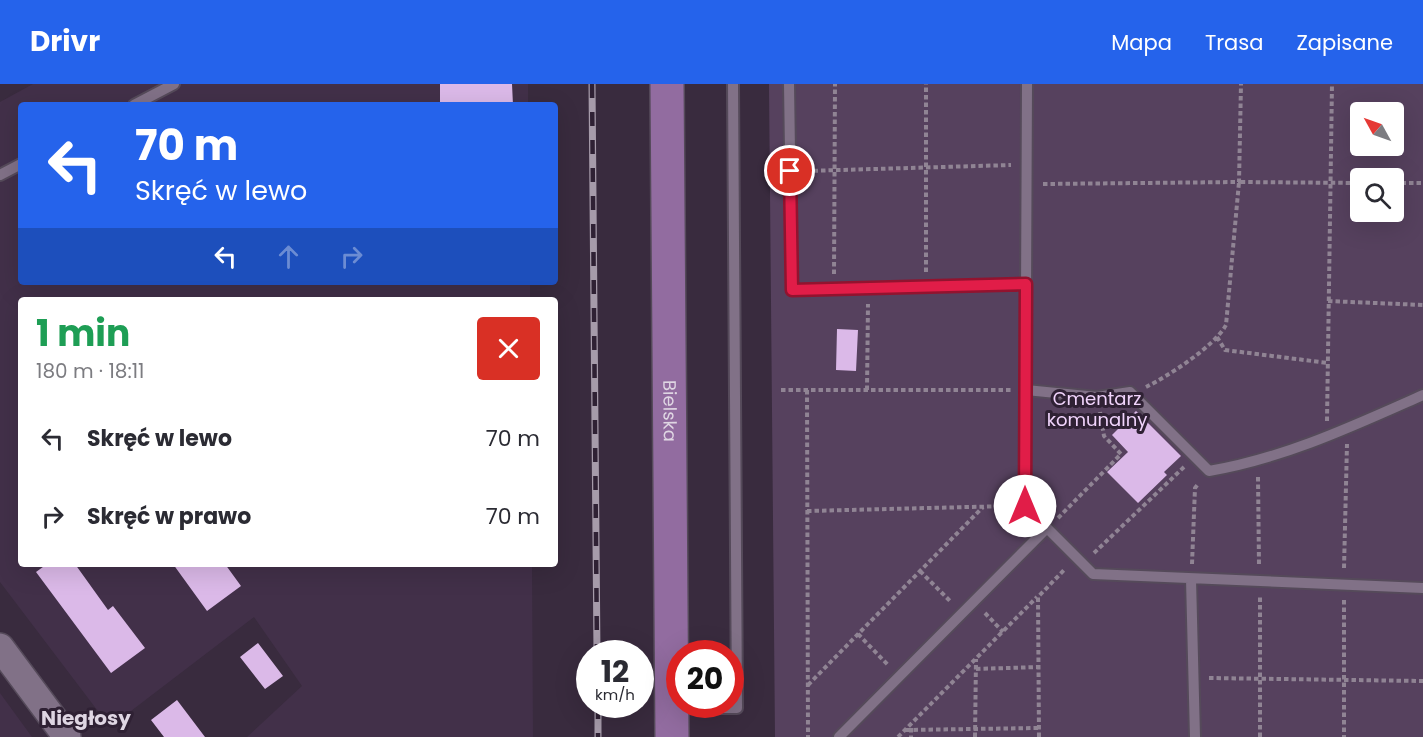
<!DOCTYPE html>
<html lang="pl">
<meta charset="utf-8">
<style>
body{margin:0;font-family:Poppins,sans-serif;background:#f7f7f7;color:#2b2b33;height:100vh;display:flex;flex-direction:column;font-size:22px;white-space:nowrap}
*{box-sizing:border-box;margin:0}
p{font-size:20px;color:#7c7c81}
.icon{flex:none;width:33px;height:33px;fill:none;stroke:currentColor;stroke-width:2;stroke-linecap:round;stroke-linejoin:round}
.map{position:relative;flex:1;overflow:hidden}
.sheet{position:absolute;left:18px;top:213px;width:540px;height:270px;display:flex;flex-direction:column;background:#fff;border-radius:6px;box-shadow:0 6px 24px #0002}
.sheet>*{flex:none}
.top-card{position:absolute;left:18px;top:18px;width:540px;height:183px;border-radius:6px;box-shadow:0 6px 24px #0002;background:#2563eb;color:#fff;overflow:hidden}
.needle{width:39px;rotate:310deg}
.fabs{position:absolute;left:1350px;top:18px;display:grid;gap:12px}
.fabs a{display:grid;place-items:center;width:54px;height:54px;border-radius:6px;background:#fff;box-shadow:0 6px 24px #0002;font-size:30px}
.speed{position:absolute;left:576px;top:556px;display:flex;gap:12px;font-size:30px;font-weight:700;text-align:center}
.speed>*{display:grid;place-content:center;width:78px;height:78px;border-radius:50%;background:#fff;box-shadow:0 6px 24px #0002;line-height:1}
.speed small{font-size:15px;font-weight:400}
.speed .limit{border:9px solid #d22;background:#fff;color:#111}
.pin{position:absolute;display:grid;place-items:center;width:51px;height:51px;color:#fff;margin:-26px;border:3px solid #fff;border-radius:50%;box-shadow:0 2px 6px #0007}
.me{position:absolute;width:66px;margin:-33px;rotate:0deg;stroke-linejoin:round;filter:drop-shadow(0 0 4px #0008)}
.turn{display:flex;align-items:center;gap:21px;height:126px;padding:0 18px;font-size:27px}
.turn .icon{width:78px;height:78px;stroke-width:2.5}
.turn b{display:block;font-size:42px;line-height:51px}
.lanes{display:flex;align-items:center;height:57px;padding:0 18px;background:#0003;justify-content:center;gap:30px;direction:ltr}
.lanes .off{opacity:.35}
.round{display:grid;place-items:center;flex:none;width:63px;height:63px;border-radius:6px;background:#f7f7f7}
.summary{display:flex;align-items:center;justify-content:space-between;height:102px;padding:0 18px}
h1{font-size:36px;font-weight:700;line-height:45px;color:#1e9e55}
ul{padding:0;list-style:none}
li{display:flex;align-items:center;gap:18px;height:78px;padding:0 18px}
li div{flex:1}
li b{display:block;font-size:22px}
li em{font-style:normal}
header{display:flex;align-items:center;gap:36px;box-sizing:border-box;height:84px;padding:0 30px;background:#2563eb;color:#fff}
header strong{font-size:28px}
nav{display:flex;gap:33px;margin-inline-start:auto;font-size:21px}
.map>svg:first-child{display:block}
</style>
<header>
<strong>Drivr</strong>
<nav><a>Mapa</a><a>Trasa</a><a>Zapisane</a></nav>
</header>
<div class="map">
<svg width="1423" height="653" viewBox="0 0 1423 653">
<rect width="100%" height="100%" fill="#392b3e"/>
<path fill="#423049" d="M33,0H528V21H21V198H530V216H21V480H532L533,653H247L302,602L254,533L110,643L0,498V18Z
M0,609L32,653H0Z"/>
<path fill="#56415e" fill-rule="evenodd" d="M769,0H1423V653H775ZM1360,28H1394V62H1360ZM1360,94H1394V128H1360Z"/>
<path fill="#dbb9e8" d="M440,0H512L513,21H440Z
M837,245L858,246L856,287L836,286Z
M1136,327L1181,372L1164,388L1167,391L1138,419L1107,388L1128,368L1112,351Z
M47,480H75L108,526L113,522L145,564L111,589L36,488Z
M173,480H225L241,502L207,527Z
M258,559L283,592L265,605L240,573Z
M177,616L205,653H164L151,636Z"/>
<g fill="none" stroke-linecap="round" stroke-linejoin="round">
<g stroke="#554a5a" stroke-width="14">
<path id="service" d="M789,0L792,206L1027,200
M1027,0L1025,422L1093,490L1423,504
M134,21L174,0
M0,91L21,80
M1026,306L1097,313L1130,308L1209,387C1285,374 1353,342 1423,311
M1191,495L1195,653
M674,624H737L733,0
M839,653L1047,444"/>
</g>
<g stroke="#554a5a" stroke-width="30">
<path id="tertiary" d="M0,563L67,653"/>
</g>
<g stroke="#554a5a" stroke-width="36">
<g id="primary">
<path id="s1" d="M667,0L672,653"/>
</g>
</g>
<path stroke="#908494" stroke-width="4" stroke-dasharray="4.5 3" stroke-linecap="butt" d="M806,87L1011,81
M1394,99H1423
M1043,100L1239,98L1241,0
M926,188V0
M834,190L835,0
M1328,217L1423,221
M1217,253L1225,266L1328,279
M1146,303C1168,292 1214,263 1226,241L1239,98L1360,99
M781,306H1011
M807,306L808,653
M867,306L868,220
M1327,337L1332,0
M1258,393L1259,481
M807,427L1010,422
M1058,434L1121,370L1104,352L1100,328
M1094,469L1184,383
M1192,480L1195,404L1199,399
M1344,484L1347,360
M920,487L951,518
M1344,516V653
M985,529L1003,548
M858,550L888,581
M976,585L1038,583
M1209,594L1423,597
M808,601L983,423
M911,644V653
M906,646L1038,644
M898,653L1037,513
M975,653L976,575
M1039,653L1038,513L1065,485
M1260,653V513"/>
<use href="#service" stroke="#817187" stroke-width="10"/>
<use href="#tertiary" stroke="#817187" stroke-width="27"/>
<use href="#primary" stroke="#926ca0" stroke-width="33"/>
<g stroke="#a69baa" stroke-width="7">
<path id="rail" d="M592,0L597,570
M598,621V653"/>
</g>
<use href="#rail" stroke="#2f2134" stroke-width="4.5" stroke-dasharray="14" stroke-linecap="butt"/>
</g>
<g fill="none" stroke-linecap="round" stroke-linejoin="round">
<g stroke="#92132f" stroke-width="15">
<path id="route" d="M790,87L792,206L1026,200L1025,422"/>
</g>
<use href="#route" stroke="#e11d48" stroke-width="10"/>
</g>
<g text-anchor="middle" stroke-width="6" stroke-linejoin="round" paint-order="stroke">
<g font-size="18" fill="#f1d4fc" stroke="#2f2134">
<text x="1097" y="321">Cmentarz<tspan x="1097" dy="21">komunalny</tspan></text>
</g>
<g font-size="18" fill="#dfd6e3" stroke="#2f2134">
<text dy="6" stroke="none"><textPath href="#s1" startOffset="327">Bielska</textPath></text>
</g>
<g font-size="20" font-weight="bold" fill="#dfd6e3" stroke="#2f2134">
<text x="86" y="641">Niegłosy</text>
</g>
</g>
</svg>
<div class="fabs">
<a><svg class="needle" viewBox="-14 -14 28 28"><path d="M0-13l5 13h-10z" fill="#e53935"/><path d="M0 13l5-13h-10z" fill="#7c7c81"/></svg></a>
<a><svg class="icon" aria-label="search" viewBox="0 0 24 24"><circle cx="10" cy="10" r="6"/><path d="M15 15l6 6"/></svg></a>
</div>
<div class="speed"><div>12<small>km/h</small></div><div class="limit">20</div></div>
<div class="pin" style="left:790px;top:87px;background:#d93025"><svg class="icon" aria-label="arrive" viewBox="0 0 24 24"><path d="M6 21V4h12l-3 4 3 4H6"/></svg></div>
<svg class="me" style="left:1025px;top:422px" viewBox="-20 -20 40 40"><circle r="19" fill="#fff"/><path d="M0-13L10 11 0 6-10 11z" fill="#e11d48"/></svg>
<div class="top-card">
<div class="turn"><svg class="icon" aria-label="left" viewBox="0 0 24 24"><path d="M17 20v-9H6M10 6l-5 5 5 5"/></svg><div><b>70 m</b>Skręć w lewo</div></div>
<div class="lanes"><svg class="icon" aria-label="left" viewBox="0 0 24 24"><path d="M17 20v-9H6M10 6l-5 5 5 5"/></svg><svg class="icon off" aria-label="ahead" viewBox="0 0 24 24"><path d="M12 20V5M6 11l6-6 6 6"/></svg><svg class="icon off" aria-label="right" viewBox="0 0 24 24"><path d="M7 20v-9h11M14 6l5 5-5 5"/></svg></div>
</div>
<section class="sheet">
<div class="summary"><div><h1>1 min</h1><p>180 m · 18:11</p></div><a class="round" style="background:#d93025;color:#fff"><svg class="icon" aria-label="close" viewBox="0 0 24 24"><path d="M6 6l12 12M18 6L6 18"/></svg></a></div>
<ul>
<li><svg class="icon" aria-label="left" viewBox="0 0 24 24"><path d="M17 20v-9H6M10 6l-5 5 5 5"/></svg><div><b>Skręć w lewo</b></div><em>70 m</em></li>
<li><svg class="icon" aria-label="right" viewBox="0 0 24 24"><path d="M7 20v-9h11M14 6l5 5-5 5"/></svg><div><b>Skręć w prawo</b></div><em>70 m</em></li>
</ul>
</section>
</div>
